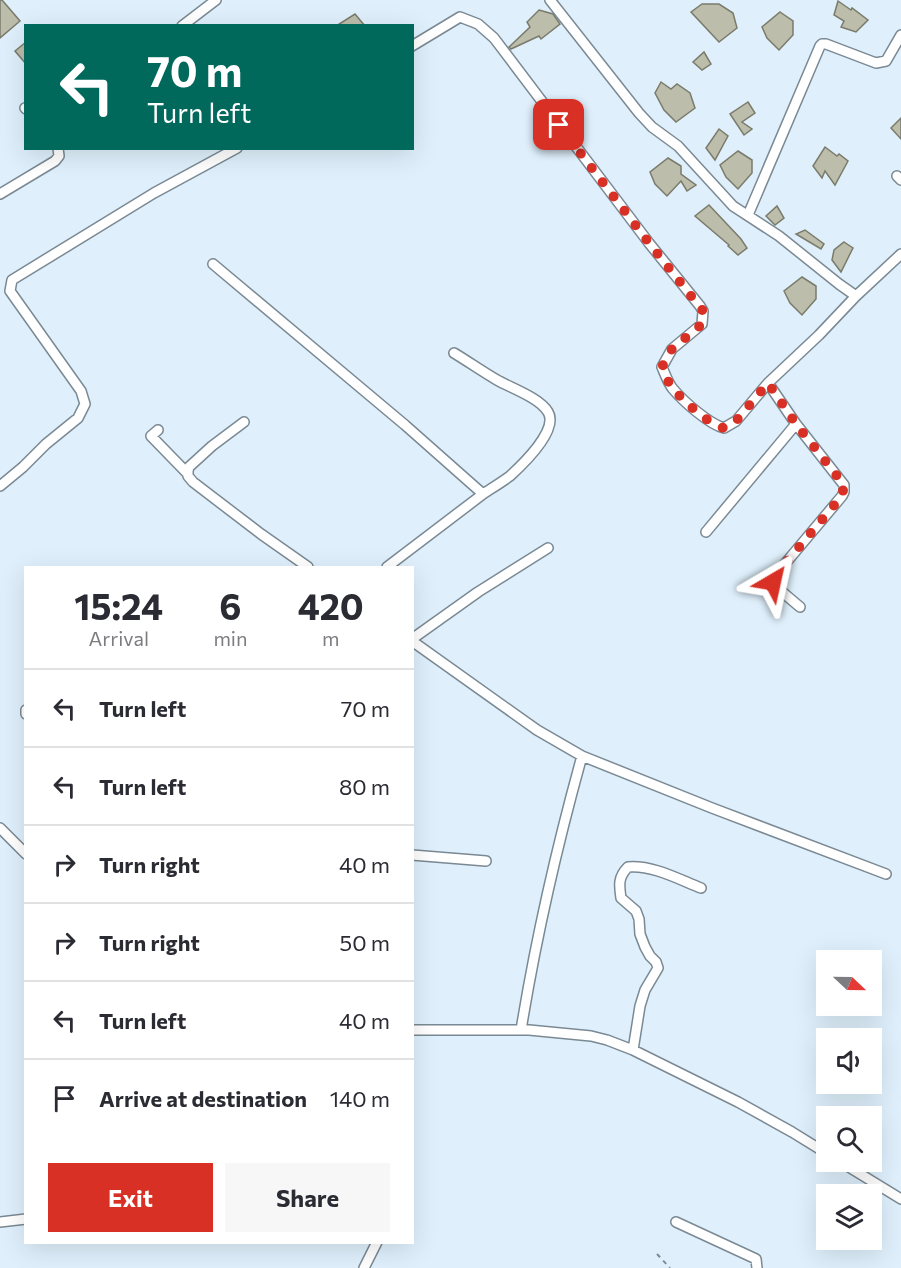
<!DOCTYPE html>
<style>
body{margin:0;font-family:Commissioner,sans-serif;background:#f7f7f7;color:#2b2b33;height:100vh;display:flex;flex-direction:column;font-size:22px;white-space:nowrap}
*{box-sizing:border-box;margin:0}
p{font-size:20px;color:#7c7c81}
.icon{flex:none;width:33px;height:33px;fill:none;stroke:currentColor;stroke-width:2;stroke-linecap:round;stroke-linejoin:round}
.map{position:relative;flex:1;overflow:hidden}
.side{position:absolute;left:24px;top:566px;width:390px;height:678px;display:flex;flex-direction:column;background:#fff;border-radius:0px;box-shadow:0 6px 24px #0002}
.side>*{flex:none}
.hud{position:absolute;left:24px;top:24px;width:390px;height:126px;border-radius:0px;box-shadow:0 6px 24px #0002;background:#00695c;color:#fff;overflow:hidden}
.needle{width:39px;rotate:112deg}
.tools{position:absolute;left:816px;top:950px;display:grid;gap:12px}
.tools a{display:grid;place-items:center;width:66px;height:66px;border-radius:0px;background:#fff;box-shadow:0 6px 24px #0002;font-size:30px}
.pin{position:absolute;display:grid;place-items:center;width:51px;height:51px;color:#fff;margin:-26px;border-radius:12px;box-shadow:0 3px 9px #0006}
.me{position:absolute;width:66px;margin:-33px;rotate:36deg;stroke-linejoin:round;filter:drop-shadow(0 0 4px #0008)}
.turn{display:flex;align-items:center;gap:21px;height:126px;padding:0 24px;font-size:27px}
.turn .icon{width:78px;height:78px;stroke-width:2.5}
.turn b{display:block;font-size:42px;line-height:51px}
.eta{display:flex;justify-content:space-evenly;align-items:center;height:102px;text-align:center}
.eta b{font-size:36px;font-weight:700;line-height:42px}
.button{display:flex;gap:12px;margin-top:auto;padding:12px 24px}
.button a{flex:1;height:69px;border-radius:0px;background:#d93025;color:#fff;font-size:24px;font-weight:700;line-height:69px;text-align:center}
.button a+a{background:#f7f7f7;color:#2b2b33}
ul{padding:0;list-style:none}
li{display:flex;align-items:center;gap:18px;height:78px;padding:0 24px;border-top:2px solid #e1e1e2}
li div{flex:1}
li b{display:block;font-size:22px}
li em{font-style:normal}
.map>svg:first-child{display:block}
</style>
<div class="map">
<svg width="901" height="1268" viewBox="0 0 901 1268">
<rect width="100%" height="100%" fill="#dff0fc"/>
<path fill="#bcbdab" stroke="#7a7b6b" stroke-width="1.5" d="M0,0H2L20,21L0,38Z
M838,1L851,10L852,8L868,20L856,32L841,27L844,21L834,15Z
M702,4H719L733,13L737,28L719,42L691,12Z
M539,10L553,14L560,24L541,39L539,36L511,49L509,47L530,27L527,22Z
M780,12L793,21V35L779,50L767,38L762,27Z
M355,14L365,26H336Z
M26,42V64L15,51Z
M704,52L711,64L702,70L693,62Z
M661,82L671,89L677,84L690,93L695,108L676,122L664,110L655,93Z
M748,102L755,113L742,122L752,129L744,135L730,114Z
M901,118V139L891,128Z
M719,129L728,136L715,160L706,148Z
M825,147L837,156L839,154L848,161L835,185L825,171L822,178L813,166Z
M738,151L752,160V173L738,189L726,177L720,165Z
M668,158L681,166V174L696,185L687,191L681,181L667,196L655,184L650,172Z
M709,205L741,239L747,248L738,255L728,246L729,245L695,216Z
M777,206L784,218L775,225L766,216Z
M805,230L824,244L821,249L796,234Z
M844,242L853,248L841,272L832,260L834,250Z
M802,277L816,286V299L802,315L790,303L784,291Z"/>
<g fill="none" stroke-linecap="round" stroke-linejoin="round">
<g stroke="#7a8993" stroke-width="12">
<path id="street" d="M550,0L639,113L652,127L678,146L733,206L779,236L839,284L856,296
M182,26L216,0
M412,46L460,17L478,24L494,38L649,243L700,306L703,311L702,324L672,349L662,367C665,374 668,383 673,389C684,402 709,424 724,428L736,421L768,383L819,335L856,296L901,254
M25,108L26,109
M897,176L901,180
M0,194L55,161L59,156L58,148
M748,215L820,46L822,44H826L876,63L886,61L901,35
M213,264L405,425L483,494L387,567
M454,353C469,362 483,372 497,380C511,388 540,398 548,412C559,430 522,465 510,476C502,482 492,488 483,494
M768,383L796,424L844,485V492L842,496L773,578L774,585L800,607
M244,422L212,446L189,467L188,471V476L193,482L261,534L308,567
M158,430L151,436L187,473
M0,486L23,467L46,444L78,418L85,404L81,391L10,291L12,280L154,193L237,148
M706,532L796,424
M412,639L478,592L548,548
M412,641L537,730L582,756L712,808L886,874
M26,710V714
M0,828L26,854
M412,855L486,861
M412,1030H529L591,1036L607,1040L633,1050L738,1102L792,1132L826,1153
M521,1030C536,938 557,846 582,756
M633,1050L640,1006L645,990L658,968L656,962L650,956L645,947L640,934L639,919L636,911L621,898C619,885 618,877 628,867C653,865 678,879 701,888
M839,1161L901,1199
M0,1222L26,1219
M676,1222L756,1259L757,1268
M364,1268L377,1242"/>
</g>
<path stroke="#7f8b93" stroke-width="2" stroke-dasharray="4.5 4.5" stroke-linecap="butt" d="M657,1254L670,1268"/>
<use href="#street" stroke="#fff" stroke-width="9"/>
</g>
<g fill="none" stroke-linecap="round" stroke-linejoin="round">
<path stroke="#d93025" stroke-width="10" stroke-dasharray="0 18" d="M559,125L649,243L703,311L702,324L672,349L662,367C665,374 668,383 673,389C684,401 709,425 724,428L736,421L768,383L796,424L844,485L842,496L773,578V582"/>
</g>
</svg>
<div class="tools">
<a><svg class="needle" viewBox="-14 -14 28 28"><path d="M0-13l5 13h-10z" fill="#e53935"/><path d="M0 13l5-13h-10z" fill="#7c7c81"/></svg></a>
<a><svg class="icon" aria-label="sound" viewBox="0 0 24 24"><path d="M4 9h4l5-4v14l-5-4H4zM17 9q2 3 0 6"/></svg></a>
<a><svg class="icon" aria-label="search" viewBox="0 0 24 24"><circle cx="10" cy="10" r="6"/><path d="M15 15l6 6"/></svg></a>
<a><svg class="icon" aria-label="layers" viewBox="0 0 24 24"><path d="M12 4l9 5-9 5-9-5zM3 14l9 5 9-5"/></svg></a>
</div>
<div class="pin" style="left:559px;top:125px;background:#d93025"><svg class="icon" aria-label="arrive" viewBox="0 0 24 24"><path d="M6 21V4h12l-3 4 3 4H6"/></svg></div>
<svg class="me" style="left:773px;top:582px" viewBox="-20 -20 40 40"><path d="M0-17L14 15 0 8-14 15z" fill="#d93025" stroke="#fff" stroke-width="4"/></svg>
<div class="hud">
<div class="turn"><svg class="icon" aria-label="left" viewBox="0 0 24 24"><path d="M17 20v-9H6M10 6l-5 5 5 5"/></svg><div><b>70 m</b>Turn left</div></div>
</div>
<section class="side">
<div class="eta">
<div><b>15:24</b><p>Arrival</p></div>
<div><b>6</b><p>min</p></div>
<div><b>420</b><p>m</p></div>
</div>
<ul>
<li><svg class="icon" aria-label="left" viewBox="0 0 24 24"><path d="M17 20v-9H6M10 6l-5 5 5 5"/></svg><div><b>Turn left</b></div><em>70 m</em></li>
<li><svg class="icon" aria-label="left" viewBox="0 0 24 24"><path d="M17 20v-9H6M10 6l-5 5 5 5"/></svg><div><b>Turn left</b></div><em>80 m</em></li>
<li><svg class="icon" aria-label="right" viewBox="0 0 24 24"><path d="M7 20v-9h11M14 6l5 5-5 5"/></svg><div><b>Turn right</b></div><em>40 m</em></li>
<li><svg class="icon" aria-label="right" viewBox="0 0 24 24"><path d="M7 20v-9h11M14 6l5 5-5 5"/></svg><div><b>Turn right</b></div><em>50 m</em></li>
<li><svg class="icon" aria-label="left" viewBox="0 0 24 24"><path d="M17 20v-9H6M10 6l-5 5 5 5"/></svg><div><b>Turn left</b></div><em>40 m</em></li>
<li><svg class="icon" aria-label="arrive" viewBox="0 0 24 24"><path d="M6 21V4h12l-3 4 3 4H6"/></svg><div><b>Arrive at destination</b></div><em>140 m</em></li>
</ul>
<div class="button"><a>Exit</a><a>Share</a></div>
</section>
</div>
